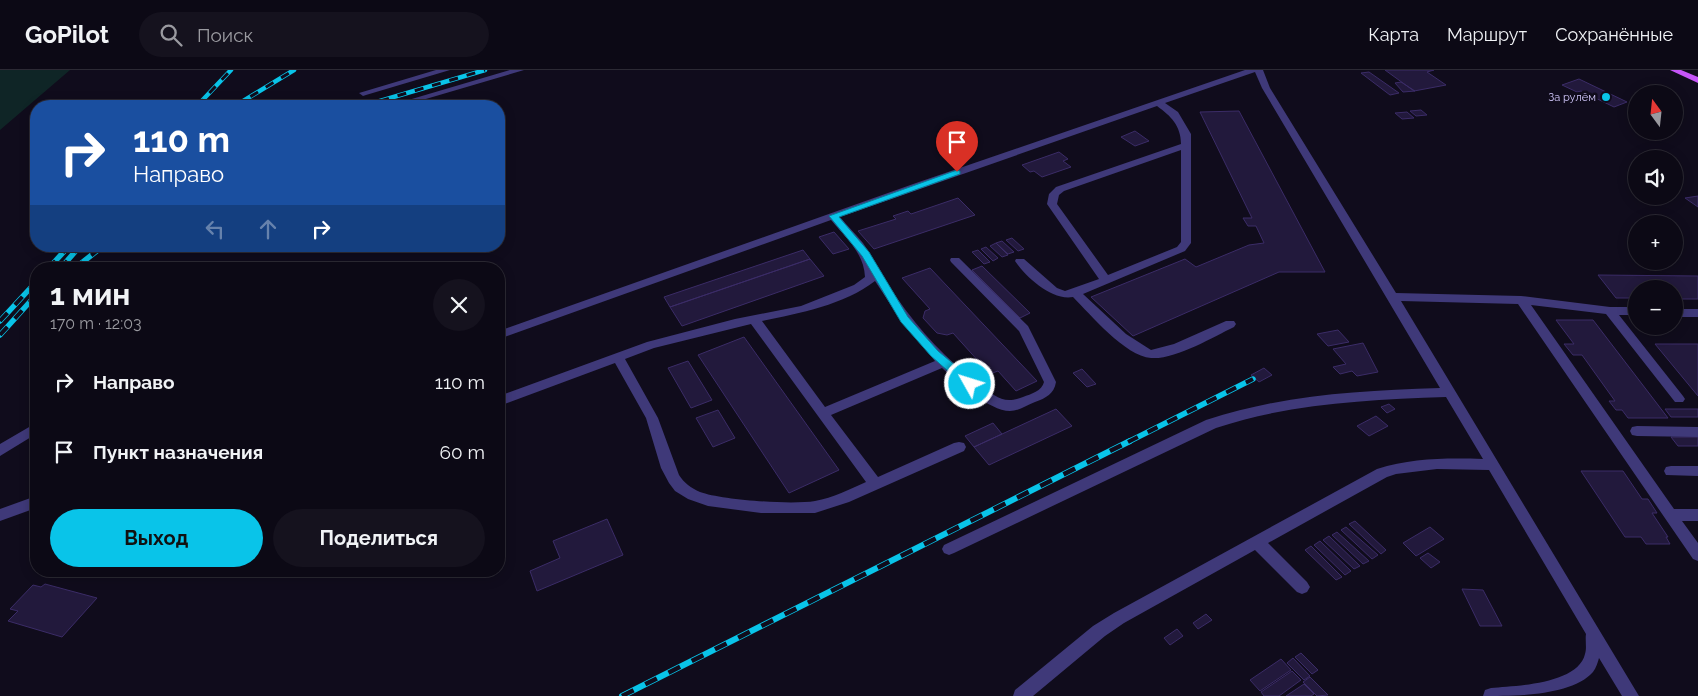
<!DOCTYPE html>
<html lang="ru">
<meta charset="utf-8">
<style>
body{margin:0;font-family:Raleway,sans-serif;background:#15121e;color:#f1f3f6;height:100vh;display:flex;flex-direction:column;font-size:19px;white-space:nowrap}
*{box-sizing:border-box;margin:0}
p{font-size:16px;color:#9a9aa0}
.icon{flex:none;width:28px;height:28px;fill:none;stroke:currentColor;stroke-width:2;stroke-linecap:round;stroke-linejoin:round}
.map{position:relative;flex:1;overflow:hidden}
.side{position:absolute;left:30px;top:192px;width:475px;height:315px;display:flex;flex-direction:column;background:#0c0915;border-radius:20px;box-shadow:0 2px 12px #0003,0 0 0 1px #2c2a34}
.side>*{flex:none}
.hud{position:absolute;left:30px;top:30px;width:475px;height:152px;border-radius:20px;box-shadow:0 2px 12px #0003,0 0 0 1px #2c2a34;background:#1a4fa0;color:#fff;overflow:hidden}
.needle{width:32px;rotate:345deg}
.buttons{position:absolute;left:1628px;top:15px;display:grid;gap:10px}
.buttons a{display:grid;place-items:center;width:55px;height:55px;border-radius:50%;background:#0c0915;box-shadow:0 2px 12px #0003,0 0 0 1px #2c2a34;font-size:25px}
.pin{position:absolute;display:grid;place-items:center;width:42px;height:42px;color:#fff;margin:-51px -21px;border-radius:50% 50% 50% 0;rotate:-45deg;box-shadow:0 0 5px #0007}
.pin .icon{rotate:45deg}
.me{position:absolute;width:55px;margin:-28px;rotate:309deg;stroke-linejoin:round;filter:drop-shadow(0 0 4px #0008)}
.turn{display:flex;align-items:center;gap:18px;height:105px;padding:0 20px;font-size:22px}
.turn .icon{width:65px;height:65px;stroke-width:2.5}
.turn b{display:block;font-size:35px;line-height:42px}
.lanes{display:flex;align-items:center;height:48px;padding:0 20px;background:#0003;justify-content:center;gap:25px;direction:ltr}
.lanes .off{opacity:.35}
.round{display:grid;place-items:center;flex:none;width:52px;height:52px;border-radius:26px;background:#15121e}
.overview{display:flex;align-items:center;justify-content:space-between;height:85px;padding:0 20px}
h1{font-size:30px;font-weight:700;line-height:38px}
.cta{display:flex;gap:10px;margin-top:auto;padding:10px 20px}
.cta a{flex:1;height:58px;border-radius:30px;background:#09c4e9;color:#111;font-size:20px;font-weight:700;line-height:58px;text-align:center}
.cta a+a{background:#15121e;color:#f1f3f6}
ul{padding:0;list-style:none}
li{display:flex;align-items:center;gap:15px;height:70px;padding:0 20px}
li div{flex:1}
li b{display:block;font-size:19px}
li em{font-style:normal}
header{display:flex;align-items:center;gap:30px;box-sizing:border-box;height:70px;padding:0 25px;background:#0c0915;border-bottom:1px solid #2c2a34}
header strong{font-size:24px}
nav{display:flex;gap:28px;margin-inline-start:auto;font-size:18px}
.search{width:350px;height:45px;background:#15121e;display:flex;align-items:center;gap:12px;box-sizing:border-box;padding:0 18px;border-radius:28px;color:#9a9aa0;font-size:19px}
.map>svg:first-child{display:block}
</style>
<header>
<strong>GoPilot</strong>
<div class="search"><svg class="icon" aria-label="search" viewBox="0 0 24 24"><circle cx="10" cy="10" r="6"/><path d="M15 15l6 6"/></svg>Поиск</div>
<nav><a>Карта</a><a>Маршрут</a><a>Сохранённые</a></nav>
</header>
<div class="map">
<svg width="1698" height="626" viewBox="0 0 1698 626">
<rect width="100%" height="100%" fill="#100c1c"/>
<path fill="#0f2526" d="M0,0H70L0,60Z"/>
<path fill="#22193c" stroke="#3b2c67" d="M1385,0H1434L1427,2L1446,15L1414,21Z
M1369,2L1399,23L1390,25L1361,3Z
M1579,9L1627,32L1614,37L1581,21L1577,22L1562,15Z
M1401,12L1415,21L1403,22L1395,13Z
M1421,40L1427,45L1416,46L1410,41Z
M1239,41L1325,202H1279L1133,266L1091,227L1185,189L1196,197L1249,175L1264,173L1256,156H1248L1243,148H1252L1200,42Z
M1407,42L1414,48L1402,49L1395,43Z
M1135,61L1149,71L1135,76L1121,67Z
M1059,82L1068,89L1063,91L1071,97L1042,107L1034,101L1030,102L1022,95Z
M1698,126V137L1685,128Z
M958,128L975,145L874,179L858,161L896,149L893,146L908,141L911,144Z
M834,162L849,179L833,184L819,167Z
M1012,168L1024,179L1018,181L1006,170Z
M1002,171L1014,182L1008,184L996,173Z
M996,173L1008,185L1002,187L990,176Z
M986,177L998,188L993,191L981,179Z
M803,180L810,189L670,237L664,227Z
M978,180L990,192L984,194L972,182Z
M810,189L824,206L682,256L670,237Z
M982,196L1030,243L1020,248L972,200Z
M930,198L1037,311L1016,321L998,301L990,304L953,263L947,265L937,263L923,248L925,241L930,239L902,208Z
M1598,205L1698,206V229H1674V219H1636V228H1616Z
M1556,250H1593L1668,348H1628L1622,340H1616L1609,331H1615L1582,285H1573L1564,274H1574Z
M1338,260L1349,272L1328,276L1317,264Z
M744,267L839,400L789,423L698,285Z
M1363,273L1378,302L1357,306L1352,301L1340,304L1333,297L1346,294L1333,279Z
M1655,274H1698V326Z
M688,291L712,330L691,338L668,298Z
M1264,298L1272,305L1259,312L1251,305Z
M1082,299L1096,314L1087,317L1073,303Z
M1389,334L1395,339L1387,343L1381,337Z
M1056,339L1072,356L989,395L974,377Z
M1665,339H1698V347H1671Z
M718,340L735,368L713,377L696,348Z
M1376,346L1388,356L1369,366L1357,356Z
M993,353L1002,364L974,377L965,366Z
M1671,367H1698V376H1678Z
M1581,401H1623L1642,429H1648L1657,443H1652L1668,467H1666L1670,474H1646L1641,467H1625Z
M607,449L623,485L537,521L530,501L560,488L553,471Z
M1355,451L1386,480L1381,484L1349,454Z
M1346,457L1378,485L1372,489L1341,460Z
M1430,457L1444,469L1416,486L1403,473Z
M1337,462L1369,491L1363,494L1332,465Z
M1329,466L1360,496L1354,499L1323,470Z
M1320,471L1351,501L1345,505L1314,475Z
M1311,476L1342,507L1336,510L1305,480Z
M1428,483L1440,492L1431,498L1420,488Z
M45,514L97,528L62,567L8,551L18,541L10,539L33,515L41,517Z
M1462,519L1483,520L1502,556H1480Z
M1206,544L1212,550L1198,559L1193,553Z
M1177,559L1183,566L1170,575L1164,568Z
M1301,583L1318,600L1312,604L1295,587Z
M1293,588L1310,606L1304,610L1287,593Z
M1281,589L1291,600L1260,621L1250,610Z
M1292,601L1301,610L1279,626H1264L1261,622Z
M1310,607L1328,625L1317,626L1303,612Z
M1304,614L1314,624L1311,626H1286Z"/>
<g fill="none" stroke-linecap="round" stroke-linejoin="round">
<path fill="#3f3979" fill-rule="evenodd" d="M436,0H450L366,25L363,26L359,23Z
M510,0H524L402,36H388Z
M1245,0H1263L1270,18L1396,223L1521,226L1610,237H1636V245H1619L1683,326L1685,329L1683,332H1675L1606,244L1531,235L1674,439H1698V451H1682L1698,473V491L1693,489L1518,234L1401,231L1639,626H1622L1599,588C1598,592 1596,598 1593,602C1572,626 1515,626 1483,626L1485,620L1491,618C1516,616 1578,614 1585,584C1587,578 1585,570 1586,564L1489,400L1437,399L1396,404L1387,407L1268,473L1307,512L1310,517L1307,522L1302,524L1297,522L1255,480L1124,553L1105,566L1033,626H1013L1015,620L1093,556L1114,543L1377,399C1412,388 1446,388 1483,389L1446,327C1367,330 1291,333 1216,358L954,483L949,485L944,483L942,479L944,475L1206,350C1288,324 1356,321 1440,318L1262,18L1255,2L1165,33L1178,42L1191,64V173L1185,181L1083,224L1126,264L1151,280L1174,274L1226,251H1234L1236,254L1234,257C1213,267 1175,290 1151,288C1125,286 1091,245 1073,227C1052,231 1026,207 1015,191L1016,189H1024L1057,218L1065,221L1099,209L1047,134L1049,124L1056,117L1181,74C1181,56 1171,46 1157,36L840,147C847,156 856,164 863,173C875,190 885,210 897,228C920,261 947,290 979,314C995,326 1003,335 1023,327C1031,324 1042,321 1044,312L1019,261L951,192L950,190L951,188H959L1028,256L1056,312C1054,324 1046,328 1035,332C1027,335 1019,341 1010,341C989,341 957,311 942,298L831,345L878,407L954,373L959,372L964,373L966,377L964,381L849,432L815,443H761L708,436L688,429L675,421L669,413L661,398L646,348L615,293L499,336V326L647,272L735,249L801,236L854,215L865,207C864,183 846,168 831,150L499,269V261L916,113ZM1181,80V172L1177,177L1108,205L1057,134L1059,125L1064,121ZM875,211L902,252L935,291L825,337L762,251C800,243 844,235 875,211ZM751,254L866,412C850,419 833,428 815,431C791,435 722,430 700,422C691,418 684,413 679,405L658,348L625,289L654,278Z
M1674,239H1698V247H1674Z
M36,353V364L0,386V374Z
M1637,356L1698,357V367L1637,366L1632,365L1630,361L1632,357Z
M1671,396H1698V406L1666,405L1664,401L1666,397Z
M36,426V438L0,451V439Z"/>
<path fill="#c655f8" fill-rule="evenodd" d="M1670,0H1681L1698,7V13Z"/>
<g stroke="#09c4e9" stroke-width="4.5">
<path id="rail-far2" d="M197,36L231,0
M235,36L294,0
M363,36L485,0"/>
</g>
<g stroke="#09c4e9" stroke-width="5.5">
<path id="rail-far1" d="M48,199L69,176
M60,199L80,176
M74,199L103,176
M0,251L36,212
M0,265L36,225
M1128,372L1253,309"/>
</g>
<g stroke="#09c4e9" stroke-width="6">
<path id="rail" d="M622,626L1130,371"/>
</g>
<use href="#rail-far2" stroke="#100c1c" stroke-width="3" stroke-dasharray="9" stroke-linecap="butt"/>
<use href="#rail-far1" stroke="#100c1c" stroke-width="4" stroke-dasharray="11" stroke-linecap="butt"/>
<use href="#rail" stroke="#100c1c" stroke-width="4.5" stroke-dasharray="13" stroke-linecap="butt"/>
</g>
<path fill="#09c4e9" stroke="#067f97" d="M957,100L960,101V104L839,147L869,182L908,247L938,281L974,311L976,314L974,317H966L931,286L901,252L862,186L829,146Z"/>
<circle fill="#09c4e9" stroke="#100c1c" stroke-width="2" cx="1606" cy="27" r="5"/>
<g text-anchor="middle" stroke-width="5" stroke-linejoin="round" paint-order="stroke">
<g font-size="11" fill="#d3c9fd" stroke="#100c1c" text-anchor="end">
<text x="1596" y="31">За рулём</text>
</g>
</g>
</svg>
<div class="buttons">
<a><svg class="needle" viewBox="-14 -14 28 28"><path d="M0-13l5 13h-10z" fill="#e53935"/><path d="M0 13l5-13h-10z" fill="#9a9aa0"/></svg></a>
<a><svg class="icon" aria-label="sound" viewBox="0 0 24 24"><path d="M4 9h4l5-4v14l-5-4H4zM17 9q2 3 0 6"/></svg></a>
<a>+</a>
<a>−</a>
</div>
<div class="pin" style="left:957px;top:102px;background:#d93025"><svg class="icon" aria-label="arrive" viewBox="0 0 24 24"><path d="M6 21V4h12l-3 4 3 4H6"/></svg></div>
<svg class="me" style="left:970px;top:314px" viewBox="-20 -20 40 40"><circle r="17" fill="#09c4e9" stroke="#fff" stroke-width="3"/><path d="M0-11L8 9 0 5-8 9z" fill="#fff"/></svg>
<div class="hud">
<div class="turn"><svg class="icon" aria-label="right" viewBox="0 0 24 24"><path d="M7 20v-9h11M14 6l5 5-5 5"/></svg><div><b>110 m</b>Направо</div></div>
<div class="lanes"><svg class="icon off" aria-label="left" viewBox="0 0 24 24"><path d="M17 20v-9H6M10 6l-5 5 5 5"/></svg><svg class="icon off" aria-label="ahead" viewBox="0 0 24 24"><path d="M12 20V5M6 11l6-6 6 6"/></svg><svg class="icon" aria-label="right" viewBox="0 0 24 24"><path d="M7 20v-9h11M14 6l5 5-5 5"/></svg></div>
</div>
<section class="side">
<div class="overview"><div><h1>1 мин</h1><p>170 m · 12:03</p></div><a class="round"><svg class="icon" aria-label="close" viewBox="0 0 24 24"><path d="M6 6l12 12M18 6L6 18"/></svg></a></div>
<ul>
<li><svg class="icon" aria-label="right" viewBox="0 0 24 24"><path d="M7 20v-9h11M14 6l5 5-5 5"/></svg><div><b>Направо</b></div><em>110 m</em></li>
<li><svg class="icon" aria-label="arrive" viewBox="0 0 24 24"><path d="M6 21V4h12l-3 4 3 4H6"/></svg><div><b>Пункт назначения</b></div><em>60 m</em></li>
</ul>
<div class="cta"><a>Выход</a><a>Поделиться</a></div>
</section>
</div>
